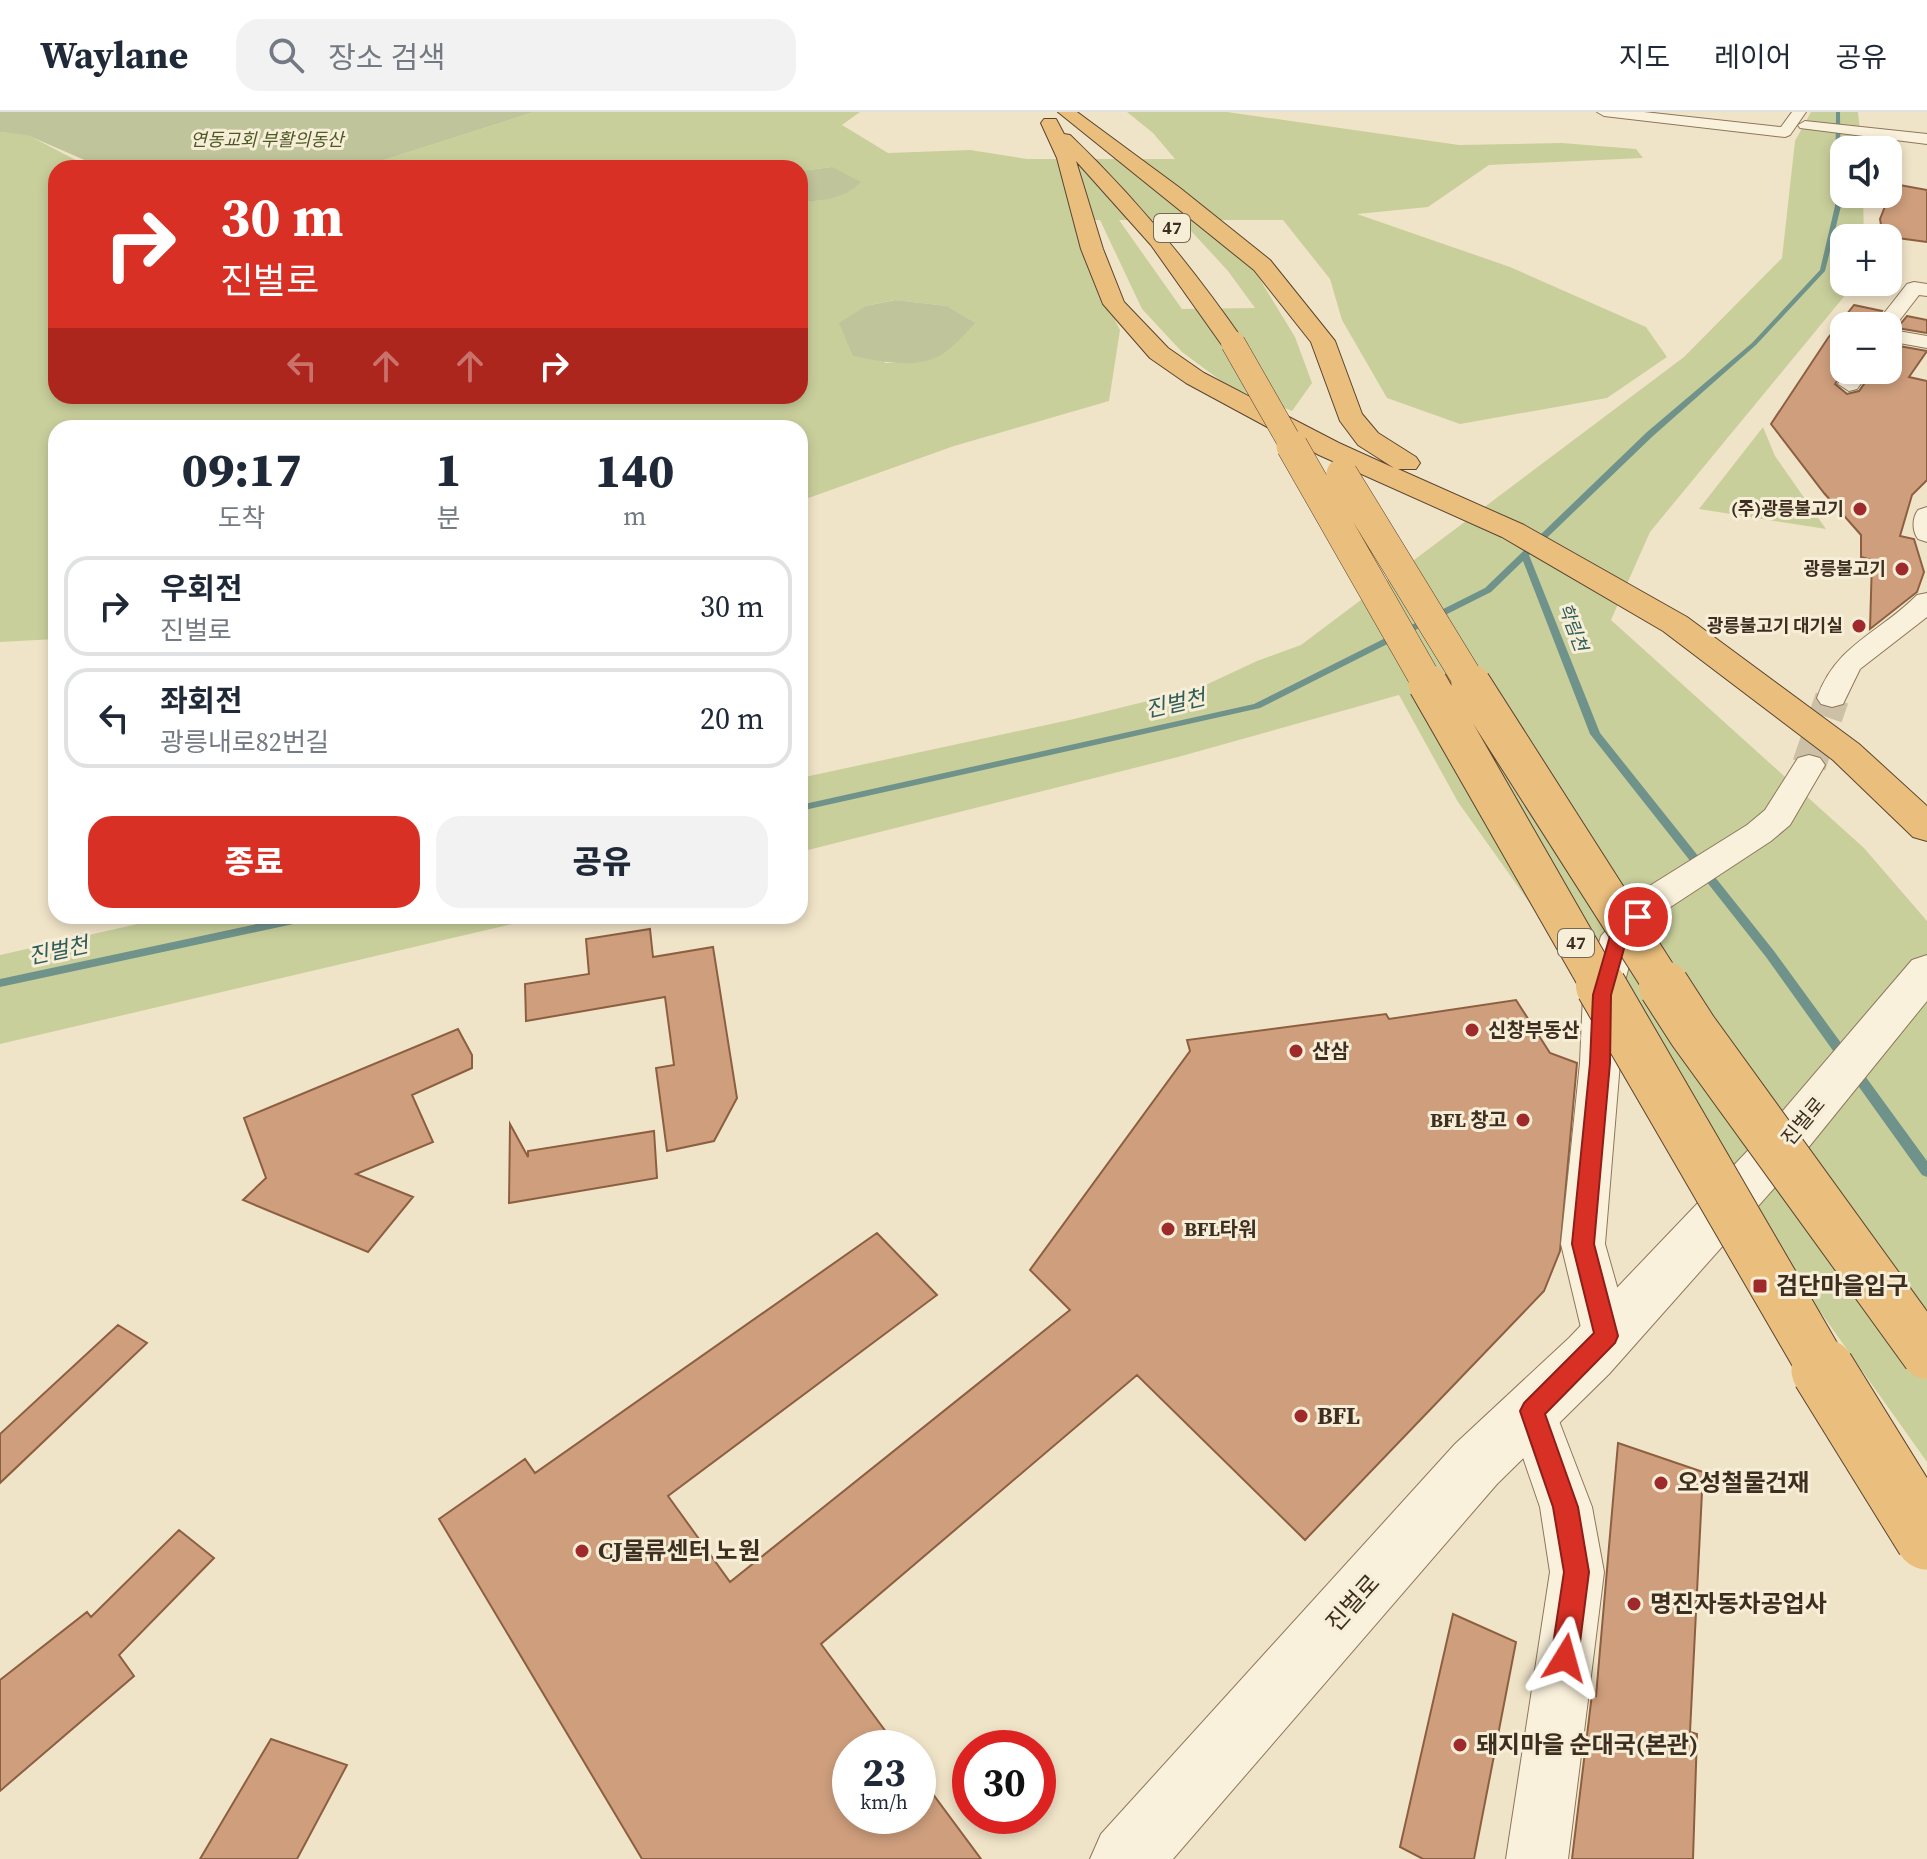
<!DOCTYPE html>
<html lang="ko">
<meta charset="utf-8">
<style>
body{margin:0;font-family:"Source Serif 4","Noto Sans KR",serif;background:#f2f2f3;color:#1f2937;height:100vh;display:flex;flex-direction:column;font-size:30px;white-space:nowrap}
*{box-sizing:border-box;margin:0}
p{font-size:26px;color:#747a83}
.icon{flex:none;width:44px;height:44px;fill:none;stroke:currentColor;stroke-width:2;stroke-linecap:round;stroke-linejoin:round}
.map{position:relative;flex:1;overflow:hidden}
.drawer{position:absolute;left:48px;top:308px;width:760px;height:504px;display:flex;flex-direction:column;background:#fff;border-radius:24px;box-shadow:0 4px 12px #0003}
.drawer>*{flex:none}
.banner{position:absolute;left:48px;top:48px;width:760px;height:244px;border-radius:24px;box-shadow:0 4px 12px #0003;background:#d93025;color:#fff;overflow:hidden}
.tools{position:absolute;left:1830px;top:24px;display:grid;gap:16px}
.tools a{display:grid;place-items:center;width:72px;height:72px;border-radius:16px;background:#fff;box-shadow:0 4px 12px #0003;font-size:40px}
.speed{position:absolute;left:832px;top:1618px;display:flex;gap:16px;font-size:40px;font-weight:700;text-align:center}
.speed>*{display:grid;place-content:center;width:104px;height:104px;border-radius:50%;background:#fff;box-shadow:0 4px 12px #0003;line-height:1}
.speed small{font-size:20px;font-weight:400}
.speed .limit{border:12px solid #d22;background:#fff;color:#111}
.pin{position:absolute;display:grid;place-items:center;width:68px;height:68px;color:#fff;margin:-34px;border:4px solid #fff;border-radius:50%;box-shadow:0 2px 8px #0007}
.me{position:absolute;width:88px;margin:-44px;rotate:8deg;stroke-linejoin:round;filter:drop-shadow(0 0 6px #0008)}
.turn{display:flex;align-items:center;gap:28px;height:168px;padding:0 40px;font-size:36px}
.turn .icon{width:104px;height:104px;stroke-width:2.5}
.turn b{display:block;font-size:56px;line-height:68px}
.lanes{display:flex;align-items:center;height:76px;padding:0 40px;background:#0003;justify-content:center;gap:40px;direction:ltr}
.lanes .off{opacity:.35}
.eta{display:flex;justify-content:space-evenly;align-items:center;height:136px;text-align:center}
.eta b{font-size:48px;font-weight:800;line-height:56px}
.cta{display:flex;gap:16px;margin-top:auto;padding:16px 40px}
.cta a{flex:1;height:92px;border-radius:24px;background:#d93025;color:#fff;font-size:32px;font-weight:800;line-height:92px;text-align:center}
.cta a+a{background:#f2f2f3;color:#1f2937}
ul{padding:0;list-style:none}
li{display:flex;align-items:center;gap:24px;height:100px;margin:0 16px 12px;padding:0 24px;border:4px solid #e0e1e3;border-radius:24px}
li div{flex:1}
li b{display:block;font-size:30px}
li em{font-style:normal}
header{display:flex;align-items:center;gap:48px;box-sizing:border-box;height:112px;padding:0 40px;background:#fff;border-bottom:2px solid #e0e1e3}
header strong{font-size:38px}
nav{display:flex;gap:44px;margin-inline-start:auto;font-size:28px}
.search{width:560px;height:72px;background:#f2f2f3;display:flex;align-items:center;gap:20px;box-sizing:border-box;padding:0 28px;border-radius:24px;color:#747a83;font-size:30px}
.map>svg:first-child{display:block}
</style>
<header>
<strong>Waylane</strong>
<div class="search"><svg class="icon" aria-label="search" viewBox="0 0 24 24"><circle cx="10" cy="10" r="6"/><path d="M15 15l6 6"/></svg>장소 검색</div>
<nav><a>지도</a><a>레이어</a><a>공유</a></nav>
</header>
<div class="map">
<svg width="1927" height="1747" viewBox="0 0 1927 1747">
<rect width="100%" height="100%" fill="#f0e4c8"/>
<path fill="#c9cf9b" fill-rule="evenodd" d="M534,0H860L842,13L888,41L970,38L1027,47H1175L1153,21L1127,0H1227L1459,33L1562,31L1636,37L1643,46L1489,53L1428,95L1357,102L1510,155L1646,215L1667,245L1607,286L1460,312L1387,286L1342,208L1330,167L1283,108H1199L1256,161L1295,225L1312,271L1292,299L1228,274L1182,240L1142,197L1100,108H1088L1095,167L1120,218L1109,289L954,334L800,389V316H56V527L0,530V20L26,22L91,56H56V284H800V90L823,88L832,55L800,59V56H359ZM1119,108H1181L1228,159L1255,196L1182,197ZM894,188L947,194L976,211C939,244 936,251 885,251L866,194Z
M1811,0H1858L1862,38H1844V82H1863L1864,126H1844V170H1856L1650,420L1611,508L1864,736L1927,809V1350L1458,690L1399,583L1178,645L800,740V666L1074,607L1197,577L1257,549L1301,533L1684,245L1782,146L1795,29Z
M1763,315L1775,344L1826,417L1699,397Z
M173,804H546L0,932V843Z"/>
<path fill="#bfc49a" d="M0,0H534L359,56H103L27,23L0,20Z
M832,55L861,70C845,87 822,89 800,90V59Z
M895,188L947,194L976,211C965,221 951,239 937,245C911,257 879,249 853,244L839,211L866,194Z"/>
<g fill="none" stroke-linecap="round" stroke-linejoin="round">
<path fill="#6f938a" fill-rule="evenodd" d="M1836,0H1840L1841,94L1825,159L1756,233L1653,324L1529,443L1600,621L1774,839L1927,1049V1065L1922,1063L1766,845L1590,622L1523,449L1491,480L1260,596L800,699V693L1254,592L1485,476L1647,320L1752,231L1820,158L1835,94Z
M294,804H318L312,808L0,875V867Z"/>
</g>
<path fill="#cf9f7d" stroke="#8d5f41" stroke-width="2" d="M1894,72L1927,78V130L1883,124L1880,107Z
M1854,193L1882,199L1871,214H1844L1845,258L1835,272L1847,282L1859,279L1874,258H1888V232L1927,239L1909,265L1927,269V368L1912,383L1900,424L1914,427L1924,460L1917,480L1870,517L1872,448L1861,445V423L1824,381L1771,312L1828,226Z
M1907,204L1927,208V221L1897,216Z
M650,817L653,845L713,835L737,986L714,1029L667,1039L656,956L674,953L665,885L526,909L525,872L589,862L586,827Z
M1516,888L1550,941L1577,951L1560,1139L1544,1179L1305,1428L1137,1263L821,1532L898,1636H850V1704H918V1662L981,1747H642L439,1407L525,1347L535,1361L877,1121L937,1183L668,1384L730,1470L1070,1198L1030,1158L1190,939L1187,928L1386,902L1389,907Z
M458,917L472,943V956L412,983L433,1030L356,1062L413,1085L368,1140L243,1088L266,1066L244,1006Z
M510,1012L528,1045V1039L654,1019L657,1066L509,1091Z
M118,1213L147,1231L0,1371V1322Z
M1618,1331L1703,1360L1690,1620L1697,1622L1693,1747H1572L1592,1582L1596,1584Z
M179,1418L214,1446L119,1543L134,1564L0,1679V1568L87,1500L91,1505Z
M1453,1502L1516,1530L1474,1747H1423L1400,1735Z
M271,1627L347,1653L297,1747H200Z"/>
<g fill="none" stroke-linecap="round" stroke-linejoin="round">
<path stroke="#ccc0a6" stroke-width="34" stroke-dasharray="34 17" stroke-linecap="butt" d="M1809,653L1832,586"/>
<g stroke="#8d765c" stroke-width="2">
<path id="minor" d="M1597,0H1644L1781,15L1792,0H1806L1790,23L1785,25L1604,4Z
M1805,9L1927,22V32L1800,16L1798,13Z
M1914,170L1927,172V184L1919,183L1892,218L1927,224V236L1888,229V214H1874L1907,172Z
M1849,258H1871L1857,277L1849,279L1838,272Z
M1927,395V430L1918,427C1912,419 1912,406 1918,398Z
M1927,481V505L1860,557L1843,592L1832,595L1821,592L1817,586C1836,532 1880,521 1917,483Z
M1809,643L1820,646L1825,653L1790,713L1771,729L1669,796L1636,829L1621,883L1620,951L1605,1132L1631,1224L1624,1239L1607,1245L1590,1239L1583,1224L1561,1132L1580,951L1583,883L1601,824L1643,778L1747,713L1765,698L1798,646Z
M1532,1276L1549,1283L1592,1395L1604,1460L1568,1747H1506L1550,1460L1540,1395L1507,1299L1515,1283Z"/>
</g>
<g stroke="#8d765c" stroke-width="2">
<path id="tertiary" d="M1927,843V889L1791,1057L1609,1262L1497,1372L1173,1747H1090L1101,1722L1455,1332L1569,1226L1757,1029L1912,848Z"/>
</g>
<g stroke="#5b4430" stroke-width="2">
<path id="trunk" d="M1058,0H1077L1180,76L1270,148L1335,229L1362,302L1378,321L1416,345L1420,351L1416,357H1398L1524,413L1687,505L1859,632L1927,694V729L1913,725L1833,648L1663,519L1502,425L1319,343L1186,271L1150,246L1103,192L1081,137L1057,46L1041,11L1044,7H1056L1064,22L1070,23C1136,86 1193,156 1245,231L1242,236H1224L1151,133L1076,49L1103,137L1124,190L1168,236L1204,261L1339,331L1394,356L1358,333L1340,309L1311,230L1254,158Z"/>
</g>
<use href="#minor" fill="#faf1dc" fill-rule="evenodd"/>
<use href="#tertiary" fill="#faf1dc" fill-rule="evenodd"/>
<use href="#trunk" fill="#eabe7c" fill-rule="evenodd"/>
<g stroke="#5b4430" stroke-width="25" stroke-linecap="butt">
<path id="trunk-bridge-far4" d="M1233,231L1293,336"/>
</g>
<g stroke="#5b4430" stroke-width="32" stroke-linecap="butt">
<path id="trunk-bridge-far3" d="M1292,334L1429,574
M1342,362L1472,574"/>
</g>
<g stroke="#5b4430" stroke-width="41" stroke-linecap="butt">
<path id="trunk-bridge-far2" d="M1428,572L1602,876
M1471,572L1665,876"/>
</g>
<g stroke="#5b4430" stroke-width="52" stroke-linecap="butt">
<path id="trunk-bridge-far1" d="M1601,874L1825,1260
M1664,874L1693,919L1927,1242"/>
</g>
<g stroke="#5b4430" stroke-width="65" stroke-linecap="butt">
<path id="trunk-bridge" d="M1823,1258L1927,1426"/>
</g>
<use href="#trunk-bridge-far4" stroke="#eabe7c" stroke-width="24"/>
<use href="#trunk-bridge-far3" stroke="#eabe7c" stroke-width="31"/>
<use href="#trunk-bridge-far2" stroke="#eabe7c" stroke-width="39"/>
<use href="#trunk-bridge-far1" stroke="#eabe7c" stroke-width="50"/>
<use href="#trunk-bridge" stroke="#eabe7c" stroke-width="63"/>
</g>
<path fill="#d93025" stroke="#8d1f18" stroke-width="2" d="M1638,799L1646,805L1627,826L1611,883L1610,951L1594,1132L1618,1224L1615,1231L1545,1302L1578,1395L1589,1460L1578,1546L1574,1556L1565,1560L1555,1556L1551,1546L1564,1460L1553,1395L1520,1299L1524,1291L1594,1221L1572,1132L1590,951L1593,883L1610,824L1632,801Z"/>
<g fill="#9e2a2b" stroke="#f7eed8" stroke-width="3">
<circle cx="1860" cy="397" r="8"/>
<circle cx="1902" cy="457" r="8"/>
<circle cx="1859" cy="514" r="8"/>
<circle cx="1472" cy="918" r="8"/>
<circle cx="1296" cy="939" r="8"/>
<circle cx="1523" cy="1008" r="8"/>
<circle cx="1168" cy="1117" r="8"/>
<rect x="1752" y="1166" width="16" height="16" rx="4"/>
<circle cx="1301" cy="1304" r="8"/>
<circle cx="1661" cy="1371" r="8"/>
<circle cx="582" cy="1439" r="8"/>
<circle cx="1634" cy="1492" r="8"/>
<circle cx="1460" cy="1633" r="8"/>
</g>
<g text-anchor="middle" stroke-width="6" stroke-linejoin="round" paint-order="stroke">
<g font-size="18" font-style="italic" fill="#4d5a26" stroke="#f7eed8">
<text x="267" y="34">연동교회 부활의동산</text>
</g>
<g fill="#f7eed8" stroke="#756857" stroke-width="2">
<rect x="1154" y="102" width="36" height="28" rx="6"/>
<rect x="1558" y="817" width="36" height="28" rx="6"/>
</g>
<g font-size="18" font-weight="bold" fill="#3d2e20">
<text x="1172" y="122">47</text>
<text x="1576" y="837">47</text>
</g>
<g font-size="18" font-weight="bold" fill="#3d2e20" stroke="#f7eed8" text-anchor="end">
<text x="1844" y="403">(주)광릉불고기</text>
<text x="1886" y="463">광릉불고기</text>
<text x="1843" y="520">광릉불고기 대기실</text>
</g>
<g font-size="18" font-style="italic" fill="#2f5d5a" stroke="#f7eed8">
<text transform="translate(1573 515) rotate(69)" y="6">학림천</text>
</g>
<g font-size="20" font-weight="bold" fill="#3d2e20" stroke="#f7eed8" text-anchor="start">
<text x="1488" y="925">신창부동산</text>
<text x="1312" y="946">산삼</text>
<text x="1507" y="1015" text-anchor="end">BFL 창고</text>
<text x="1184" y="1124">BFL타워</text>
</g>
<g font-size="20" fill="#3d2e20" stroke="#f7eed8">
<text transform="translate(1803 1009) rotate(-50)" y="7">진벌로</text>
</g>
<g font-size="22" font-style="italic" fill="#2f5d5a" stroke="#f7eed8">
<text transform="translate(1175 591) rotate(-13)" y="8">진벌천</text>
<text transform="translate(58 838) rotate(-12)" y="8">진벌천</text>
</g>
<g font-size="24" font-weight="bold" fill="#3d2e20" stroke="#f7eed8" text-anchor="start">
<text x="1776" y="1182">검단마을입구</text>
<text x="1317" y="1312">BFL</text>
<text x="1677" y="1379">오성철물건재</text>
<text x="598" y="1447">CJ물류센터 노원</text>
<text x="1650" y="1500">명진자동차공업사</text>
<text x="1476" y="1641">돼지마을 순대국(본관)</text>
</g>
<g font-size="24" fill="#3d2e20" stroke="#f7eed8">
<text transform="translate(1353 1491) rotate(-48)" y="8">진벌로</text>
</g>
</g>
</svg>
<div class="tools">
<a><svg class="icon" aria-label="sound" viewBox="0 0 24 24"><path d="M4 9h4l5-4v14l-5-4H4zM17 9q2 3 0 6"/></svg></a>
<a>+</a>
<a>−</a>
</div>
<div class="speed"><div>23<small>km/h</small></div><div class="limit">30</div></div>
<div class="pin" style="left:1638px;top:805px;background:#d93025"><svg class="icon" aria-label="arrive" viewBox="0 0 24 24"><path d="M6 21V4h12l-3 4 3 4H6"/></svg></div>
<svg class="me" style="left:1565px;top:1546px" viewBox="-20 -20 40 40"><path d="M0-17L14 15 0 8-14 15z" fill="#d93025" stroke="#fff" stroke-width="4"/></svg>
<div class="banner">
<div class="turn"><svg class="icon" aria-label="right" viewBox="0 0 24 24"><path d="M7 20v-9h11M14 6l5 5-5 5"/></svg><div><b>30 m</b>진벌로</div></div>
<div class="lanes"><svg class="icon off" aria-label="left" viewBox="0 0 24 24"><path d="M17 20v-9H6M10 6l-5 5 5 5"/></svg><svg class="icon off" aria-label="ahead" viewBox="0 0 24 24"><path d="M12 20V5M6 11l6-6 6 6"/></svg><svg class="icon off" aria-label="ahead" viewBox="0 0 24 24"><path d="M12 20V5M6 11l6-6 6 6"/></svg><svg class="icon" aria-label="right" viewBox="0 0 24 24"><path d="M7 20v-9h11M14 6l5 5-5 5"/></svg></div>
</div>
<section class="drawer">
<div class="eta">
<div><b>09:17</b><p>도착</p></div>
<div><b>1</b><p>분</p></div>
<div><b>140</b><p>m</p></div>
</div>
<ul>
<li><svg class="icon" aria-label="right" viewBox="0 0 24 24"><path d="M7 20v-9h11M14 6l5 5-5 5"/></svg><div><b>우회전</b><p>진벌로</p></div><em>30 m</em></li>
<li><svg class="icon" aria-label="left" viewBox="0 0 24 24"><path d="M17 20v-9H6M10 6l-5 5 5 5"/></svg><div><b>좌회전</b><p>광릉내로82번길</p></div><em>20 m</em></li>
</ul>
<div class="cta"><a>종료</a><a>공유</a></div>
</section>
</div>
